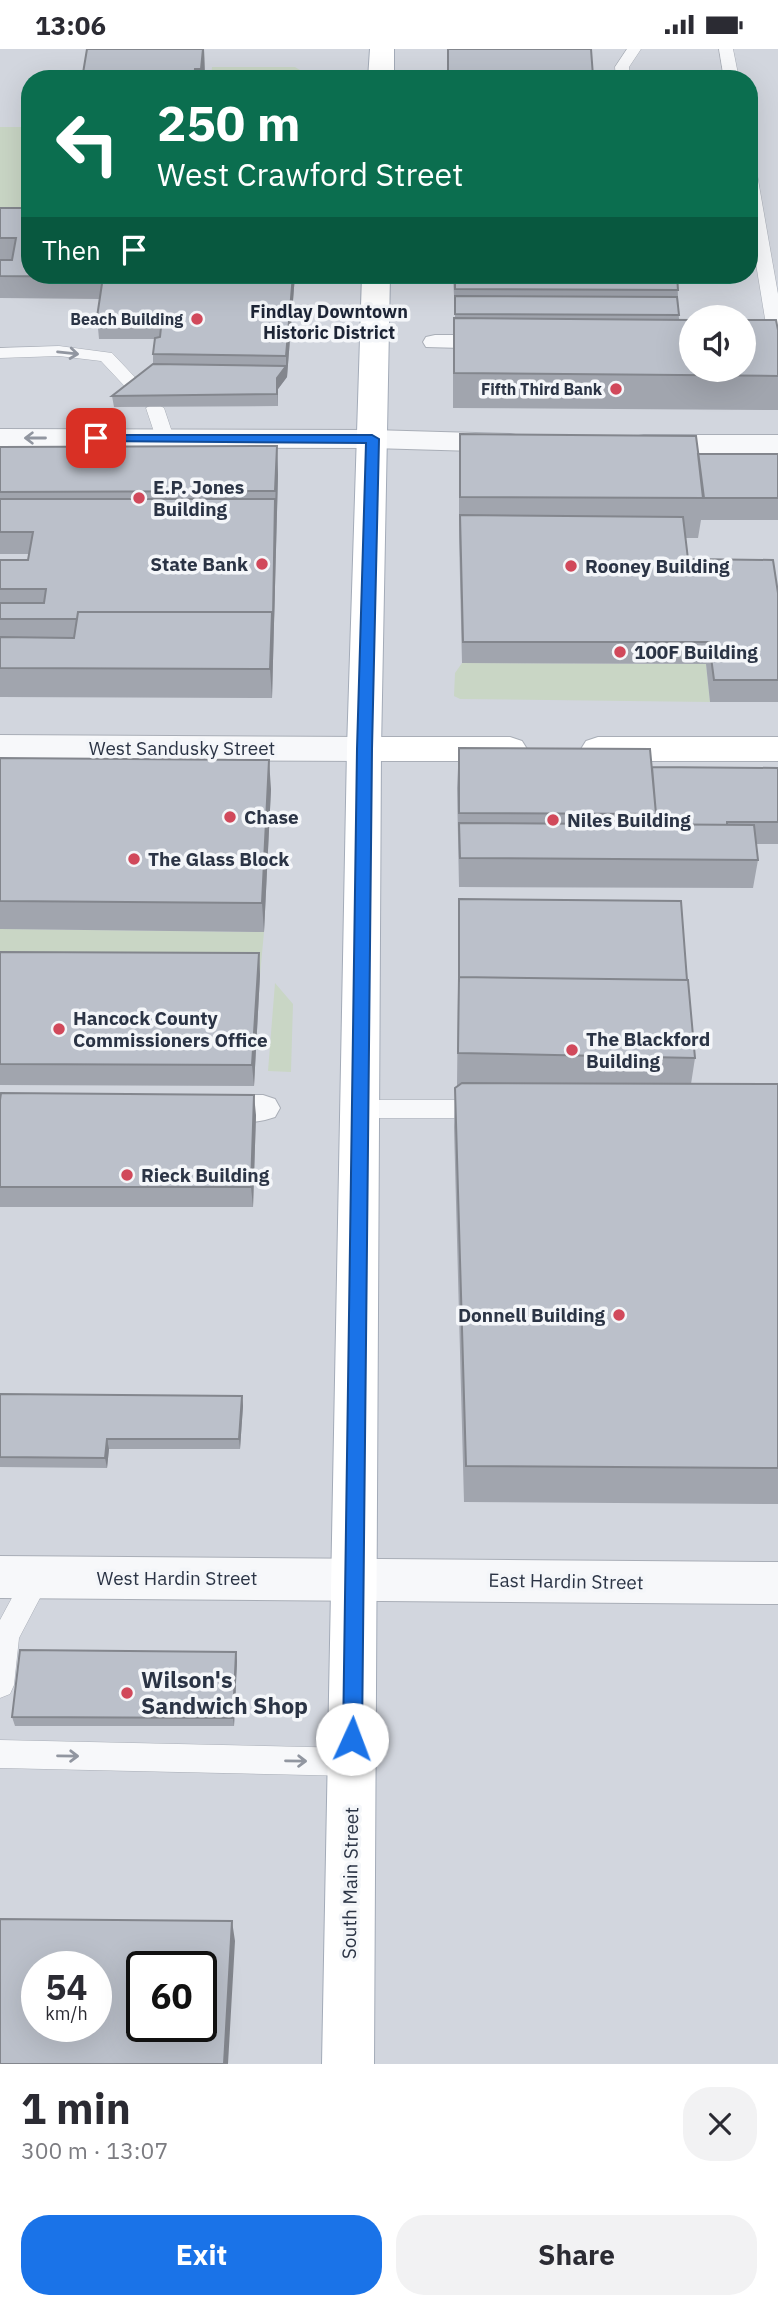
<!DOCTYPE html>
<meta charset="utf-8">
<style>
body{margin:0;font-family:"IBM Plex Sans",sans-serif;background:#f2f2f3;color:#2b2b33;height:100vh;display:flex;flex-direction:column;font-size:26px;white-space:nowrap}
*{box-sizing:border-box;margin:0}
p{font-size:23px;color:#7c7c81}
.icon{flex:none;width:38px;height:38px;fill:none;stroke:currentColor;stroke-width:2;stroke-linecap:round;stroke-linejoin:round}
.map{position:relative;height:2015px;overflow:hidden}
.side{display:flex;flex-direction:column;background:#fff;flex:1}
.side>*{flex:none}
.banner{position:absolute;left:21px;top:21px;width:737px;height:214px;border-radius:28px;box-shadow:0 7px 28px #0002;background:#0b6e4f;color:#fff;overflow:hidden}
.fabs{position:absolute;left:679px;top:256px;display:grid;gap:14px}
.fabs a{display:grid;place-items:center;width:77px;height:77px;border-radius:50%;background:#fff;box-shadow:0 7px 28px #0002;font-size:35px}
.speed{position:absolute;left:21px;top:1902px;display:flex;gap:14px;font-size:35px;font-weight:700;text-align:center}
.speed>*{display:grid;place-content:center;width:91px;height:91px;border-radius:50%;background:#fff;box-shadow:0 7px 28px #0002;line-height:1}
.speed small{font-size:18px;font-weight:400}
.speed .limit{border:4px solid #111;border-radius:10px;background:#fff;color:#111}
.pin{position:absolute;display:grid;place-items:center;width:60px;height:60px;color:#fff;margin:-30px;border-radius:14px;box-shadow:0 4px 10px #0006}
.me{position:absolute;width:77px;margin:-38px;rotate:2deg;stroke-linejoin:round;filter:drop-shadow(0 0 5px #0008)}
.turn{display:flex;align-items:center;gap:24px;height:147px;padding:0 21px;font-size:32px}
.turn .icon{width:91px;height:91px;stroke-width:2.5}
.turn b{display:block;font-size:49px;line-height:60px}
.then{display:flex;align-items:center;height:66px;padding:0 21px;background:#0003;gap:14px;font-size:26px}
.round{display:grid;place-items:center;flex:none;width:74px;height:74px;border-radius:28px;background:#f2f2f3}
.head{display:flex;align-items:center;justify-content:space-between;height:119px;padding:0 21px}
h1{font-size:42px;font-weight:700;line-height:52px}
.cta{display:flex;gap:14px;margin-top:auto;padding:14px 21px}
.cta a{flex:1;height:80px;border-radius:28px;background:#1a73e8;color:#fff;font-size:28px;font-weight:700;line-height:80px;text-align:center}
.cta a+a{background:#f2f2f3;color:#2b2b33}
.status{display:flex;justify-content:space-between;align-items:center;height:49px;padding:0 35px;background:#fff;direction:ltr}
.status svg{height:19px;fill:currentColor}
.map>svg:first-child{display:block}
</style>
<div class="status"><b>13:06</b><svg viewBox="0 0 49 12"><path d="M0 12V9h3v3zM5 12V6h3v6zM10 12V3h3v9zM15 12V0h3v12zM26 1h20v11H26zM47 4h2v5h-2z"/></svg></div>
<div class="map">
<svg width="778" height="2015" viewBox="0 0 778 2015">
<rect width="100%" height="100%" fill="#e4e7ec"/>
<path fill="#d2d6de" fill-rule="evenodd" d="M0,0H778V2015H0ZM30,30H749V226H30ZM691,268H744V320H691ZM37,1918H96V1978H37ZM142,1918H201V1978H142Z"/>
<path fill="#c9d6c5" d="M212,18H295L300,21V30H211Z
M0,78H30V180L0,184Z
M462,614L706,615L710,653L460,650L454,647L455,624Z
M0,880L264,883L260,926L0,924Z
M275,934L293,955L291,1023L268,1022Z"/>
<g fill="none" stroke-linecap="round" stroke-linejoin="round">
<g stroke="#a9aeb7" stroke-width="1">
<path id="service" d="M627,0H641L629,18L630,30H616L615,18Z
M719,0H733L739,30H724Z
M749,120L757,125L778,245V299L769,294L749,172Z
M59,297L112,304L146,340L143,344H131L101,312L59,307L0,309V299Z
M155,354L164,359L174,389L171,393L165,394L156,389L146,359Z
M360,1051H486L494,1054L498,1060L494,1066L486,1069H360L352,1066L348,1060L352,1054Z
M38,1516L48,1519L51,1528L19,1589L14,1636L10,1645L0,1649V1571L28,1519Z
M0,1691L352,1699L362,1703L366,1713L362,1723L352,1727L0,1719Z"/>
</g>
<g stroke="#a9aeb7" stroke-width="2">
<path id="pedestrian" d="M435,286H499L508,288L511,293L508,298L499,300L426,298L423,293L426,288Z
M209,1046H263L275,1050L280,1059L275,1068C253,1076 219,1076 197,1068L192,1059L197,1050Z"/>
</g>
<g stroke="#a9aeb7" stroke-width="2">
<path id="tertiary" d="M0,380L372,381L510,385L521,387L525,394L521,401L510,403L372,399L0,398Z
M644,386H778V404H644L633,402L629,395L633,388Z
M0,686L364,688L376,692L381,700L376,708L364,712L0,710Z
M0,1507L778,1513V1555L0,1549Z"/>
</g>
<g stroke="#a9aeb7" stroke-width="2">
<path id="secondary" d="M364,688H510L522,692L527,700L522,708L510,712H364L352,708L347,700L352,692Z
M598,688H778V712H598L586,708L581,700L586,692Z"/>
</g>
<g stroke="#a3abb8" stroke-width="2">
<path id="primary" d="M370,0H394V30H368Z
M362,226H390L381,700L374,2015H322L347,700Z"/>
</g>
<use href="#service" fill="#f7f8fa" fill-rule="evenodd"/>
<use href="#pedestrian" fill="#f7f8fa" fill-rule="evenodd"/>
<use href="#tertiary" fill="#f7f8fa" fill-rule="evenodd"/>
<use href="#secondary" fill="#fff" fill-rule="evenodd"/>
<use href="#primary" fill="#fff" fill-rule="evenodd"/>
</g>
<path fill="#a1a5ae" d="M87,0H204L205,30H82Z
M447,0L593,27V30H447Z
M0,159L295,226L287,328L278,340V357L114,358L112,347L153,315V305L155,290H99L97,268L100,250L0,249V227L12,210H0Z
M453,226H677L679,270L778,281V361L453,359V303L455,268Z
M460,385L698,405H778V471H701L698,489H685L688,510L778,544V653H710L706,615L462,614L459,488V425Z
M277,397L278,426L272,649L0,648V511H28L29,505H0V398Z
M459,699L652,718L778,719V795H756L758,811L753,839L459,838L457,739Z
M0,709L271,740L264,883L0,880Z
M459,850L687,931L695,1009L691,1035H778V1455L464,1453L454,1078L455,1039L458,1037H457Z
M0,903L259,904L260,926L254,1037L0,1036Z
M0,1051L256,1066L253,1158H0Z
M0,1345L242,1347L243,1357L240,1400H109L107,1419L0,1418Z
M236,1603L237,1612L234,1677H15L12,1668Z"/>
<path fill="#83868d" d="M200,0H204L205,30H202Z
M293,226H295L287,328L278,340V357L277,329L286,317V307Z
M277,397L278,426L272,649L270,620Z
M269,711L271,740L264,883L262,854Z
M259,904L260,926L254,1037L252,1016Z
M254,1046L256,1066L253,1158L251,1138Z
M242,1347L243,1357L240,1400L239,1390Z
M107,1390L109,1400L107,1419L105,1409Z
M236,1603L237,1612L234,1677L233,1669Z
M232,1872L235,1892L228,2015H224Z"/>
<path fill="#bbc0ca" stroke="#83868d" stroke-width="2" fill-rule="evenodd" d="M87,0H203L201,20H195L194,30H82Z
M448,0H591L593,27L448,26Z
M0,159H30V226H293L286,307L153,305L155,289L160,288L162,269L97,268L103,228L0,227V211H12L16,189H0Z
M455,226H677L678,241L455,240Z
M455,247L677,248L679,266L455,265Z
M454,269L691,271V320H744V271H776L778,281V327L454,324Z
M153,315L286,317L277,329V345L112,347Z
M460,385L696,387L704,449L460,448Z
M277,397L275,442L0,443V398Z
M698,405H778V449H703Z
M0,450H275L273,570L272,563H78L77,570H0V554H44L46,540H0V511H28L33,483H0Z
M460,466L683,468L688,510L773,511L778,544V631H714L709,593H463Z
M78,563H272L270,620L0,619V588L74,589Z
M459,699L650,700L656,765L459,764Z
M0,709L269,711L262,854L0,852Z
M652,718L778,719V773H727V776H655L656,765Z
M459,774L754,776L758,811L460,809Z
M459,850L681,852L687,931L459,928V933Z
M0,903L259,904L252,1016L0,1015Z
M459,928L688,931L695,1009L458,1004Z
M462,1034L778,1035V1419L466,1417L455,1039Z
M1,1044L254,1046L251,1138H0V1051Z
M0,1345L242,1347L239,1390H107L105,1409L0,1408Z
M20,1601L236,1603L233,1669L12,1668Z
M0,1870L232,1872L224,2015H0ZM37,1918H96V1978H37ZM142,1918H201V1978H142Z"/>
<defs><path id="oneway-shaft" d="M-6 0H5M1.5-3L5.5 0L1.5 3" fill="none" stroke-width="1.6" stroke-linecap="round" stroke-linejoin="round" transform="scale(1.75)"/></defs>
<g stroke="#9196a0">
<use href="#oneway-shaft" transform="translate(68 304) rotate(6)"/>
<use href="#oneway-shaft" transform="translate(35 389) rotate(-180)"/>
<use href="#oneway-shaft" transform="translate(68 1707) rotate(1)"/>
<use href="#oneway-shaft" transform="translate(296 1712) rotate(1)"/>
</g>
<path fill="#1a73e8" stroke="#114b97" stroke-width="2" d="M96,386H372L379,390L372,700L362,1690L359,1697L352,1699L345,1697L343,1690L357,700L366,394L92,392L90,389Z"/>
<g fill="#d1495b" stroke="#f4f6f9" stroke-width="2.5">
<circle cx="197" cy="270" r="7"/>
<circle cx="616" cy="340" r="7"/>
<circle cx="139" cy="449" r="7"/>
<circle cx="262" cy="515" r="7"/>
<circle cx="571" cy="517" r="7"/>
<circle cx="620" cy="603" r="7"/>
<circle cx="230" cy="768" r="7"/>
<circle cx="553" cy="771" r="7"/>
<circle cx="134" cy="810" r="7"/>
<circle cx="59" cy="980" r="7"/>
<circle cx="572" cy="1001" r="7"/>
<circle cx="127" cy="1126" r="7"/>
<circle cx="619" cy="1266" r="7"/>
<circle cx="127" cy="1644" r="7"/>
</g>
<g text-anchor="middle" stroke-width="7" stroke-linejoin="round" paint-order="stroke">
<g font-size="16" font-weight="bold" fill="#2b3445" stroke="#f4f6f9" text-anchor="end">
<text x="183" y="276">Beach Building</text>
<text x="602" y="346">Fifth Third Bank</text>
</g>
<g font-size="18" font-weight="bold" fill="#1d2536" stroke="#f4f6f9">
<text x="329" y="269">Findlay Downtown<tspan x="329" dy="21">Historic District</tspan></text>
</g>
<g font-size="19" font-weight="bold" fill="#2b3445" stroke="#f4f6f9" text-anchor="start">
<text x="153" y="445">E.P. Jones<tspan x="153" dy="22">Building</tspan></text>
<text x="248" y="522" text-anchor="end">State Bank</text>
<text x="585" y="524">Rooney Building</text>
<text x="634" y="610">100F Building</text>
<text x="244" y="775">Chase</text>
<text x="567" y="778">Niles Building</text>
<text x="148" y="817">The Glass Block</text>
<text x="73" y="976">Hancock County<tspan x="73" dy="22">Commissioners Office</tspan></text>
<text x="586" y="997">The Blackford<tspan x="586" dy="22">Building</tspan></text>
<text x="141" y="1133">Rieck Building</text>
<text x="605" y="1273" text-anchor="end">Donnell Building</text>
</g>
<g font-size="19" fill="#2b3445" stroke="#f4f6f9">
<text x="182" y="706">West Sandusky Street</text>
<text x="177" y="1536">West Hardin Street</text>
<text transform="translate(566 1532) rotate(1)" y="7">East Hardin Street</text>
<text transform="translate(350 1834) rotate(-89)" y="7">South Main Street</text>
</g>
<g font-size="23" font-weight="bold" fill="#2b3445" stroke="#f4f6f9" text-anchor="start">
<text x="141" y="1639">Wilson's<tspan x="141" dy="26">Sandwich Shop</tspan></text>
</g>
</g>
</svg>
<div class="fabs">
<a><svg class="icon" aria-label="sound" viewBox="0 0 24 24"><path d="M4 9h4l5-4v14l-5-4H4zM17 9q2 3 0 6"/></svg></a>
</div>
<div class="speed"><div>54<small>km/h</small></div><div class="limit">60</div></div>
<div class="pin" style="left:96px;top:389px;background:#d93025"><svg class="icon" aria-label="arrive" viewBox="0 0 24 24"><path d="M6 21V4h12l-3 4 3 4H6"/></svg></div>
<svg class="me" style="left:352px;top:1690px" viewBox="-20 -20 40 40"><circle r="19" fill="#fff"/><path d="M0-13L10 11 0 6-10 11z" fill="#1a73e8"/></svg>
<div class="banner">
<div class="turn"><svg class="icon" aria-label="left" viewBox="0 0 24 24"><path d="M17 20v-9H6M10 6l-5 5 5 5"/></svg><div><b>250 m</b>West Crawford Street</div></div>
<div class="then">Then<svg class="icon" aria-label="arrive" viewBox="0 0 24 24"><path d="M6 21V4h12l-3 4 3 4H6"/></svg></div>
</div>
</div>
<section class="side">
<div class="head"><div><h1>1 min</h1><p>300 m · 13:07</p></div><a class="round"><svg class="icon" aria-label="close" viewBox="0 0 24 24"><path d="M6 6l12 12M18 6L6 18"/></svg></a></div>
<div class="cta"><a>Exit</a><a>Share</a></div>
</section>
